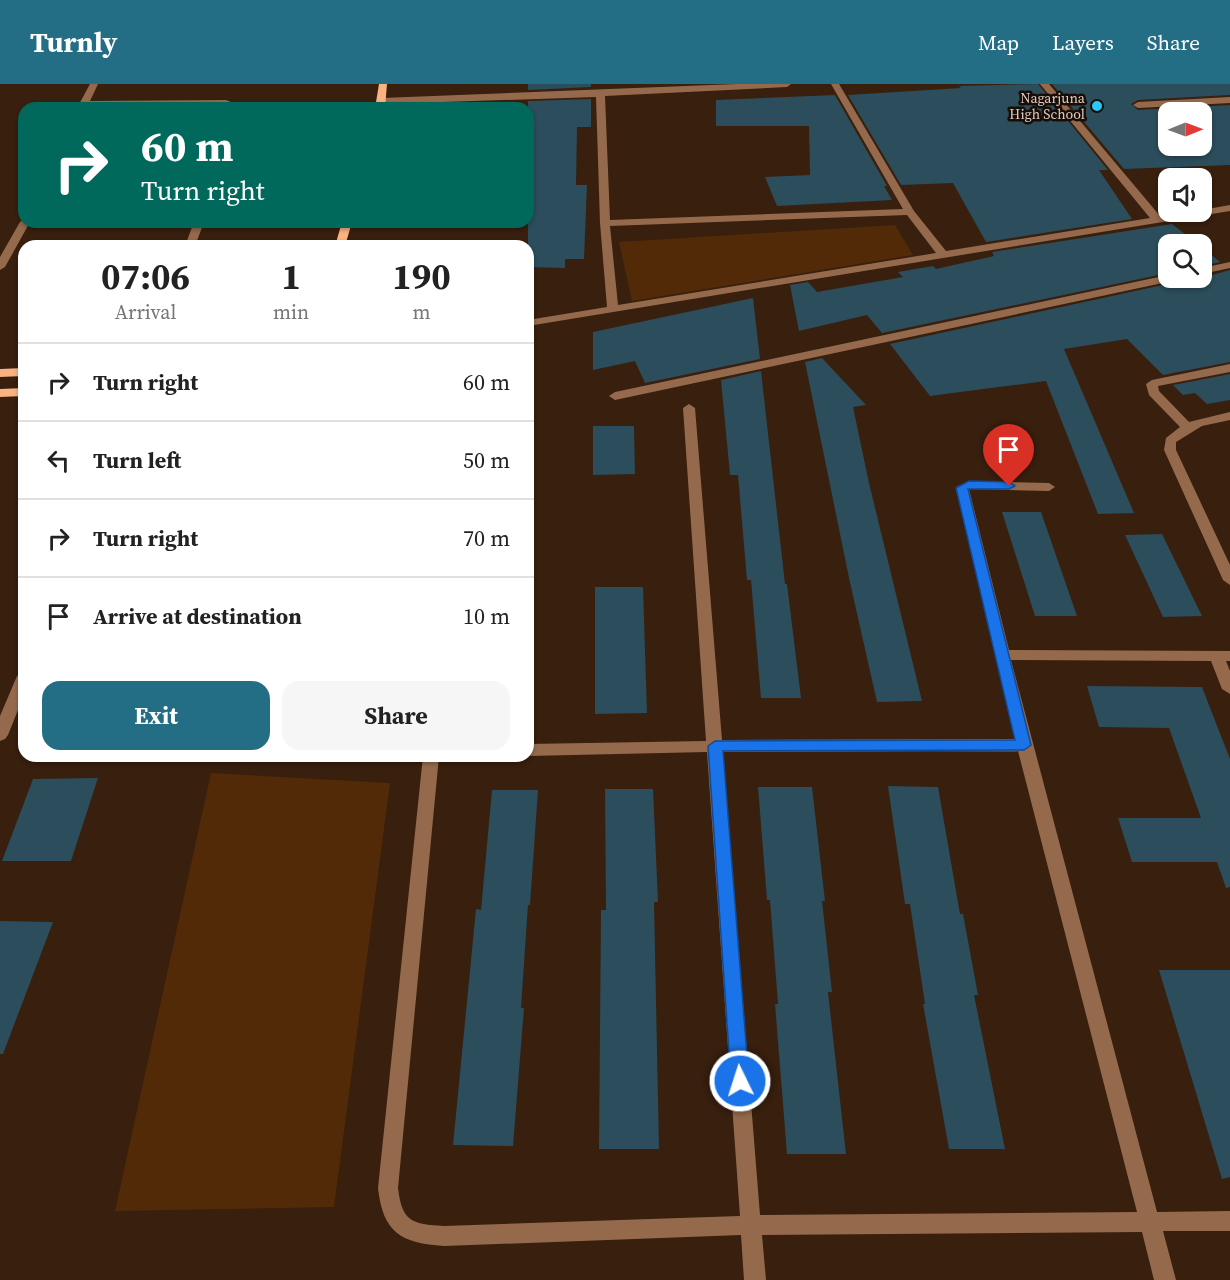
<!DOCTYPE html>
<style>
body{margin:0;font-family:"Source Serif 4",serif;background:#f6f6f6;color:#222;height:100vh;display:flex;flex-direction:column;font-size:22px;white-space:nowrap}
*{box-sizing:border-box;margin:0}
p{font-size:20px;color:#767676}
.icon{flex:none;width:33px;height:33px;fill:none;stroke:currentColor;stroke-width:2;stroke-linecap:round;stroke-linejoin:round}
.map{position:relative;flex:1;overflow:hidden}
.sheet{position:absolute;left:18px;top:156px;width:516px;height:522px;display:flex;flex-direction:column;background:#fff;border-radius:18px;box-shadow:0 2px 4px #0004}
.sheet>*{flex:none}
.guide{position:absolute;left:18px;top:18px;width:516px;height:126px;border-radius:18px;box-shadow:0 2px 4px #0004;background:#00695c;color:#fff;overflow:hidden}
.needle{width:39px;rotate:89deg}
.buttons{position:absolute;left:1158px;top:18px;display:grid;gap:12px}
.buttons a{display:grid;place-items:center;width:54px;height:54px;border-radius:12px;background:#fff;box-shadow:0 2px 4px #0004;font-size:30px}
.pin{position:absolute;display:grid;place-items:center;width:51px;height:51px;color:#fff;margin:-62px -26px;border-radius:50% 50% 50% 0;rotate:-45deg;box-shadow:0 0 6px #0007}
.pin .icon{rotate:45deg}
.me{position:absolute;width:66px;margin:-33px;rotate:356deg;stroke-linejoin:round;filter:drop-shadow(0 0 4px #0008)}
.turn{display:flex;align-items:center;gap:21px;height:126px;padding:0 24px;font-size:27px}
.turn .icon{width:78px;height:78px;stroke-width:2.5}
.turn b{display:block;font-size:42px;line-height:51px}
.eta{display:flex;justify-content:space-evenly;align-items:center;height:102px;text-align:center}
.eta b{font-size:36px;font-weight:700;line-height:42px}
.action{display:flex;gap:12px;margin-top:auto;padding:12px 24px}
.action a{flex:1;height:69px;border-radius:18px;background:#236d85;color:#fff;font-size:24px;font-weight:700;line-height:69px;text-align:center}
.action a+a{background:#f6f6f6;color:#222}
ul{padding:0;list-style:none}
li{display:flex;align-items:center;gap:18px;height:78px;padding:0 24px;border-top:2px solid #e0e0e0}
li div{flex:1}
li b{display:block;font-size:22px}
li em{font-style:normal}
header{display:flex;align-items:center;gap:36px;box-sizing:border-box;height:84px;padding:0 30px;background:#236d85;color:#fff}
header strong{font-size:28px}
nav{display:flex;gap:33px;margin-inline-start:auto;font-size:21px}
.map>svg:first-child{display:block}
</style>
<header>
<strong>Turnly</strong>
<nav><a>Map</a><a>Layers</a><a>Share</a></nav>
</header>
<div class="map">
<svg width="1230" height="1196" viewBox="0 0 1230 1196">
<rect width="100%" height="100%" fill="#381f0e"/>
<path fill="#532a07" d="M895,141L913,171L632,217L619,158Z
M211,689L390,699L334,1123L115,1127Z"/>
<path fill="#2b4d5c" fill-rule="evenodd" d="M528,0H591V3L528,6Z
M1038,0L1108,86H1099L1132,135L986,158L953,99L901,101L848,11L961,4L959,2Z
M1052,0H1230V11L1138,16L1131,20L1138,26L1230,21V81L1124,85ZM1168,28H1202V62H1168Z
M835,11L887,102H884L892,116L777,122L765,93L810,91L809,42H716V16Z
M591,15V43H577L576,101H587L584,175H565V184L528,183V17Z
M1172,140L1198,160H1168V189L882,249L867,231L799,247L790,201L808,198L817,208L903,193L898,188L933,182L936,185L994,172L992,168Z
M1202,163L1220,178L1202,182Z
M1230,186V278L1163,291L1127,255L1064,265L1134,429L1098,430L1046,297L930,312L890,260L1172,199L1179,194H1202Z
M753,214L760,275L645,299L635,277L593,286V248Z
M822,274L866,321L853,323L869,399L922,617L877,618L849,494L805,278Z
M761,287L785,500H787L801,614H761L751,496H747L738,391H730L721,296Z
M1230,290V316L1207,320L1195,309L1183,311L1173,301Z
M593,342H634L635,390L593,391Z
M1002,428H1041L1077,532H1035Z
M1162,450L1202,532L1163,533L1125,451Z
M595,503H643L647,629L595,630Z
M1087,602L1202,603L1230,675V803L1226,804L1217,778H1132L1118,734H1201L1169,644L1099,643Z
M98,694L71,777H2L33,695Z
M888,702L938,703L960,830H963L978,911H974L1005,1065H949L923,920H925L910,820H905Z
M758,703H812L825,817H822L832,908H828L846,1070H787L775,920H778L770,816H767Z
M605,705H653L658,818H654L659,1065H599L601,826H606Z
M492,706H538L530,821H528L521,924H524L513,1062L453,1061L476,825L481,826Z
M0,837L53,838L3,970H0Z
M1159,886H1230V1093L1222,1095Z"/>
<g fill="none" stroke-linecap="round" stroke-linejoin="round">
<path fill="#956a4c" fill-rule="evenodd" d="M90,0H98L90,17L226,16L246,24L225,22L77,24Z
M737,0H791L787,3L605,12L610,136L903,125L831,0H839L914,127L946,167L1150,134L1040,0H1049L1160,132L1202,128V126L1230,121V127L528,242V236L607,223L600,139L596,13L382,20L378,17L382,14ZM907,131L936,169L618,221L610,142Z
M1230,13V19L1138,24L1133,21L1138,18Z
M24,135V138H30L5,183L0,186V173L20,138Z
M194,138H204L195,162H185Z
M1230,178V184L1202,190V184Z
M1168,191V194H1177L1172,197L615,316L609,312L615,308Z
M1230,280V288L1158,302L1159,307L1189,338L1230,328V336L1202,342L1176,358V366L1230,481V501L1223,496L1164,366L1166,354L1180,343L1149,311L1146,300L1152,296Z
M689,320L695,324L722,656L1015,655L956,403L969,397L1049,399L1055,403L1049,407L969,405L1009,566L1230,567V577H1226L1230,587V610L1222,605L1211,577L1011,576L1157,1128L1230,1127V1147H1163L1176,1196H1154L1142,1148L762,1151L766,1196H744L741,1151L444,1162C401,1159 383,1149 378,1104L423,672H439L398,1104C402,1138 412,1140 444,1142L740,1132L707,668L528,672V660L706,657L683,324ZM1018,667L1137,1128L760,1131L723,668Z
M24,587V611L8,651L5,655L0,657V632L17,592Z"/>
<path fill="#fab281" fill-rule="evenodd" d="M379,0H387L385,24H375Z
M342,138H352L345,162H335Z
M24,284V292L0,293V285Z
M24,304V312L0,313V305Z"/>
</g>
<path fill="#1a73e8" stroke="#114b97" stroke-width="1.5" d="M969,397L1009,398L1015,402L1009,405H968L1031,661L1024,666L723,667L749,997L746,1002L740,1005L734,1002L731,997L708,662L715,657L1015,656L956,404Z"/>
<circle fill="#25c9fe" stroke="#170c06" stroke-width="2" cx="1097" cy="22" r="6"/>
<g text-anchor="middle" stroke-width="5" stroke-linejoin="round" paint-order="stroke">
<g font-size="14" fill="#dfcec4" stroke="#170c06" text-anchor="end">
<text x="1085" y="19">Nagarjuna<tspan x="1085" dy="16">High School</tspan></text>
</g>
</g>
</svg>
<div class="buttons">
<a><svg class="needle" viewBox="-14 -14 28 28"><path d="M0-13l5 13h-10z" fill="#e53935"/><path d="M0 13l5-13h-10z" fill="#767676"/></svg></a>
<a><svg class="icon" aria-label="sound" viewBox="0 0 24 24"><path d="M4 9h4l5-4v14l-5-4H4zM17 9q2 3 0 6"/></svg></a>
<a><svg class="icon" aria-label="search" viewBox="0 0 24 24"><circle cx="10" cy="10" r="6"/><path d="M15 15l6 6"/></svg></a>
</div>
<div class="pin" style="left:1009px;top:402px;background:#d93025"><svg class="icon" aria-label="arrive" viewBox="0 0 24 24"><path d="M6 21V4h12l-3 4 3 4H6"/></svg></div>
<svg class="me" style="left:740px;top:997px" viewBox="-20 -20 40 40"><circle r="17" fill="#1a73e8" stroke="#fff" stroke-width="3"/><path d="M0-11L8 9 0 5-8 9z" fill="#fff"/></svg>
<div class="guide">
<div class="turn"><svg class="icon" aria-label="right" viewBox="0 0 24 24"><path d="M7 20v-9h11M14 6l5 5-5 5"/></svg><div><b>60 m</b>Turn right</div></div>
</div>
<section class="sheet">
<div class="eta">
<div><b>07:06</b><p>Arrival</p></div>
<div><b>1</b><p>min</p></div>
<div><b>190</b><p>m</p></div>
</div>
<ul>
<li><svg class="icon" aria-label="right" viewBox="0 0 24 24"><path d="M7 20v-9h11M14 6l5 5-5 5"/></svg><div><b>Turn right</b></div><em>60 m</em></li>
<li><svg class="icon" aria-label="left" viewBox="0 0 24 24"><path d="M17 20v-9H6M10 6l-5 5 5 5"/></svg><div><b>Turn left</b></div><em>50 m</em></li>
<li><svg class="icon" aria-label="right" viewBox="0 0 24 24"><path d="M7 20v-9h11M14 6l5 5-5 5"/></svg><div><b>Turn right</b></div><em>70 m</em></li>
<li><svg class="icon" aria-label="arrive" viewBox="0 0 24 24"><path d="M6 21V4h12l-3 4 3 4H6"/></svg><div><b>Arrive at destination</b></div><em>10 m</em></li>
</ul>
<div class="action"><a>Exit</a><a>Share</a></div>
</section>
</div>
